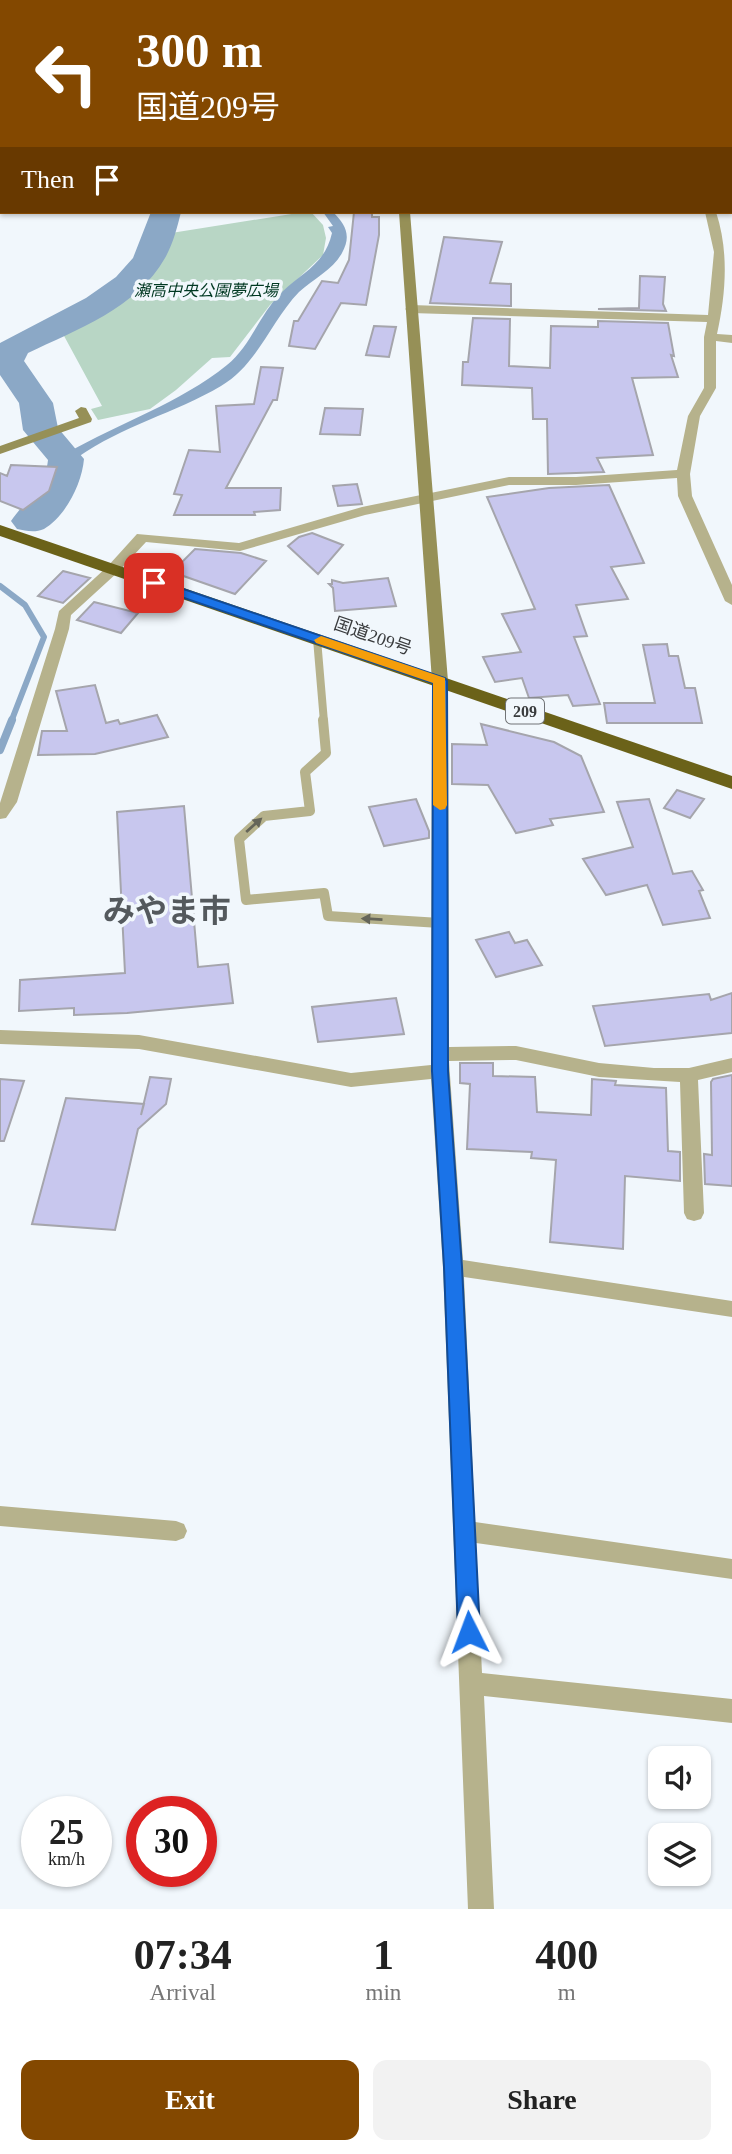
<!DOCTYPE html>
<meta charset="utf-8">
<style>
body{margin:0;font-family:"Times New Roman","Noto Sans JP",serif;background:#f2f2f2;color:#222;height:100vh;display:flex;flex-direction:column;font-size:26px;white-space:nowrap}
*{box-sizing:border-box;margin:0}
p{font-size:23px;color:#767676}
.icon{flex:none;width:38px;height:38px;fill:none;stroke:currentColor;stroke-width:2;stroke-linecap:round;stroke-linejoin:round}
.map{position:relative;height:1909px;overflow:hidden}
.sheet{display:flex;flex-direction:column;background:#fff;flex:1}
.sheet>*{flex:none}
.hud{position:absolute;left:0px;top:0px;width:733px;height:214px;box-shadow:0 2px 5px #0004;background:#834800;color:#fff;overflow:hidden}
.tools{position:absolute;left:648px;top:1746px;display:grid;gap:14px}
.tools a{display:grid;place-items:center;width:63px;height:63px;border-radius:14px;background:#fff;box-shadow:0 2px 5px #0004;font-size:35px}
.speed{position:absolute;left:21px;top:1796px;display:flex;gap:14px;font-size:35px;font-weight:700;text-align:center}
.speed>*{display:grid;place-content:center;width:91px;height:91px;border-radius:50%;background:#fff;box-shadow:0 2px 5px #0004;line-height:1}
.speed small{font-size:18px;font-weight:400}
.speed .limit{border:10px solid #d22;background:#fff;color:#111}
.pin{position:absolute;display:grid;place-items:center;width:60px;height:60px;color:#fff;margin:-30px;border-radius:14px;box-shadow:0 4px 10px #0006}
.me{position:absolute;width:77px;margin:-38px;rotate:357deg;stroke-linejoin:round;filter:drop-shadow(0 0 5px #0008)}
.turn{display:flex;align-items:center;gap:24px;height:147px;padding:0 21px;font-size:32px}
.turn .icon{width:91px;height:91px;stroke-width:2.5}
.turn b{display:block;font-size:49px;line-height:60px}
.then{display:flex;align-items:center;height:66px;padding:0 21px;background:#0003;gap:14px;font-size:26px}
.eta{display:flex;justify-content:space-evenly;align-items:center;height:119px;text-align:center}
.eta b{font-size:42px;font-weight:600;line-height:49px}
.action{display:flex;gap:14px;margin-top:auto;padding:14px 21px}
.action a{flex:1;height:80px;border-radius:14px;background:#834800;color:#fff;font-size:28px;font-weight:600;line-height:80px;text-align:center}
.action a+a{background:#f2f2f2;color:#222}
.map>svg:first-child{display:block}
</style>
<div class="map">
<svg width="732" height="1909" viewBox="0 0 732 1909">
<rect width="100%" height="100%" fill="#f1f7fc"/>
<path fill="#b8d6c5" d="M304,212H311L323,225L326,238L323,255L270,305L230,357L212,358L176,390L150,409L98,420L91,409L102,406L63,334L116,301L150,269L165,234Z"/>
<path fill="#8ba8c6" d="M323,212H333C345,224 352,235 342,253C333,270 313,279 299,292C271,321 258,364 221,386C175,413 122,426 78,457L67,453C119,423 180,403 227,365C251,346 260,313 282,292C303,272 325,264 332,233L328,227L333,226Z"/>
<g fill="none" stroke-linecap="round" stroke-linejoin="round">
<path stroke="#8ba8c6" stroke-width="6" d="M0,586L25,605L44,637L11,722"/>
<path stroke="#8ba8c6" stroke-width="8" d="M0,750L12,720"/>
<path fill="#8ba8c6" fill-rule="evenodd" d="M0,70H2V87H0Z
M151,212H181C177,228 173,244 165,258C137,308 76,330 28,353L24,361L53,403L58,428L84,459C82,483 66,516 44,529C35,533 26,531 17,529L11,521C26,499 45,489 48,460L23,430L19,403L0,375V343L86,298L116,277L133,258Z"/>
</g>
<path fill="#c8c7ee" stroke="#a5a5ac" stroke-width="2" d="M354,212H372V217H379V235L366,305L341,303L315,349L289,346L294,321H298L322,281L338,283L349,260Z
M444,237L502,242L490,283L511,284V306L430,303Z
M640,276L665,277L663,304L666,311L598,309L639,308Z
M473,318L510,319L509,366L550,368L551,326L598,327V321L668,323L674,356L671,355L678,377L632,378L653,455L597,458L604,472L548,474L547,419H533L532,388L462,385L463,362H468Z
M374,326L396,327L389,357L366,355Z
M261,367L283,368L277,400H273L226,488H281L280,510L254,512L255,515H174L182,495L174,494L189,450L220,452L216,406L254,404Z
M325,408L363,409L360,435L320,434Z
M11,465L57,467L49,491L23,510L0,501V473L7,476Z
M357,484L362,504L338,506L333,486Z
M609,485L644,563L611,567L628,599L576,605L587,636L574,637L600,704L573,706L568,695L529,698L522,678L495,682L483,657L521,652L502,614L535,609L487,497L549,488Z
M312,533L343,545L318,574L288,546L299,537Z
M195,549L241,553L266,561L235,594L172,572Z
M63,571L90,578L63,603L38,596Z
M388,578L396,606L335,611L333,588L329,584H332V580L343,583Z
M94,602L138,613L121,633L77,620Z
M667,644L669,656H678L685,688H695L702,723H607L604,703H655L643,645Z
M95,685L106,723L118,720L120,724L157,715L168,737L95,754L38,755L42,731H67L56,691Z
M481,724L554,742L581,756L604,812L550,819L553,825L516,833L488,785L452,784V744L487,745Z
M677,790L704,799L690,818L664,808Z
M416,799L429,831V838L384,846L369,807Z
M649,799L673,874L692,871L703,890L699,891L710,918L663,925L647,885L606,895L583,859L633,847L617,802Z
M184,806L198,967L228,964L233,1003L127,1013L74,1015V1008L19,1011L20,980L125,973L117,812Z
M509,932L515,943L527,940L542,965L496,977L476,940Z
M732,993V1033L605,1046L593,1006L709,994L711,1000Z
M396,998L404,1034L318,1042L312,1007Z
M460,1063H493V1076L535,1077L537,1112L591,1115L592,1079L616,1081L615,1085L666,1088L668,1151L680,1152V1181L625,1176L623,1249L550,1242L556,1160L531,1158L532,1152L467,1149L470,1084L460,1083Z
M732,1075V1186L705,1184L704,1154L712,1155L711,1082L713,1079Z
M150,1077L171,1079L166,1104L138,1129L115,1230L32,1224L66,1098L144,1104L141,1115Z
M0,1079L24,1081L4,1141H0Z"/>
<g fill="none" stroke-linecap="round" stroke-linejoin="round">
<path stroke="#b6b28c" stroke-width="8" d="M317,639L324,722"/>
<path stroke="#b6b28c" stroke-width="10" d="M323,720L326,753L305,772L310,811L264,816L239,839L246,900L324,893L328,916L440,923"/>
<path fill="#b6b28c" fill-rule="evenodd" d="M297,0H307L296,2Z
M643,0H653L641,2Z
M0,40H2V47L0,46Z
M705,212H716C729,251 726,294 717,334L732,335V343L716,341V388L700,416L690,474L692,496L732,585V605L725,601L678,496L677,478L576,485H509L365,515L240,551L146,542L118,572L71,615L69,629L17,802L6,818L0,819V803L55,629L59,611L108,566L137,534L239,543L362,507L509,477H576L677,470L688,416L704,388V337L707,322L411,313L405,309L411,305L708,315L714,252Z
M440,676L448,681L449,1047L516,1046L599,1063L654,1068H689L732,1058V1072L698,1080L704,1213L701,1219L694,1221L687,1219L684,1213L680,1082L599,1077L516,1060L449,1061L463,1260L732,1301V1317L464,1277L475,1522L732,1559V1579L476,1543L482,1673L732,1699V1723L484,1696L494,1909H468L443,1267L431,1079L351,1087L139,1049L0,1044V1030L139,1035L351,1073L431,1065L432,681Z
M0,1506L176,1521L184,1524L187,1531L184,1538L176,1541L0,1526Z"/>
<path fill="#969057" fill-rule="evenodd" d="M219,0H229L231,2H220Z
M399,212H410L448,681L440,686L432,681Z
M81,407L86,408L92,419L91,422L0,454V446L79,418L75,411Z"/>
<path fill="#6b6219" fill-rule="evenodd" d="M0,525L732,776V789L0,536Z"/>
<g stroke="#6d7073" stroke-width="5">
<path id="rail" d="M443,0L448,2"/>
</g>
<use href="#rail" stroke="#f1f7fc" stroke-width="3.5" stroke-dasharray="10" stroke-linecap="butt"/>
</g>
<defs><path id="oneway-solid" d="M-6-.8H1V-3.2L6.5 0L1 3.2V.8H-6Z" transform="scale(1.75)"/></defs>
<g fill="#656559">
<use href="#oneway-solid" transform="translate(254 825) rotate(-42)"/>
<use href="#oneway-solid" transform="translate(372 919) rotate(-177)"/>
</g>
<path fill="#1a73e8" stroke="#114b97" stroke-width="2" d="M154,579L445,678L447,681L448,1071L462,1267L480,1632L476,1639L469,1642L462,1639L458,1632L444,1267L432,1071L433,683L149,586L147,583Z"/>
<path fill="#f59e0b" d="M321,636L445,678L447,805L445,809L440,810L433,805V683L316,643L314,640Z"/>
<g text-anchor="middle" stroke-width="7" stroke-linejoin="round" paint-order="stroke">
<g font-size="16" font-style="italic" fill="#003822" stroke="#f1f7fc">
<text x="206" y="296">瀬高中央公園夢広場</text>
</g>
<rect fill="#f1f7fc" stroke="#707376" stroke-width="2" x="506" y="698.5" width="38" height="25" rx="5"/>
<g font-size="16" font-weight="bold" fill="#393b3d">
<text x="525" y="717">209</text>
</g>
<g font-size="18" fill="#393b3d" stroke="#f1f7fc">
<text transform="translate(373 636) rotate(19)" y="6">国道209号</text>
</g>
<g font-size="32" font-weight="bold" fill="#54595d" stroke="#f1f7fc">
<text x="167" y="922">みやま市</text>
</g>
</g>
</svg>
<div class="tools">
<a><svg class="icon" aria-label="sound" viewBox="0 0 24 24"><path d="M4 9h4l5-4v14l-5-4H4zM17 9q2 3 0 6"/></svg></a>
<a><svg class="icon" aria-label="layers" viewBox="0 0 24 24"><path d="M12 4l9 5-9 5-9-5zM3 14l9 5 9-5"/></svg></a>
</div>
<div class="speed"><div>25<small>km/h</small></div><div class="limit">30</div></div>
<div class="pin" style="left:154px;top:583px;background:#d93025"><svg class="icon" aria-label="arrive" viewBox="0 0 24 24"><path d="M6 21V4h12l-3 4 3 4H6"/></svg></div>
<svg class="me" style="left:469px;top:1632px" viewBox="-20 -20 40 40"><path d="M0-17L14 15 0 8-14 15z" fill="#1a73e8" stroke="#fff" stroke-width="4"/></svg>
<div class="hud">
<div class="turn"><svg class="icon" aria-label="left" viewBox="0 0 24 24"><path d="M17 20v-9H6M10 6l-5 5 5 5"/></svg><div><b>300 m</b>国道209号</div></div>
<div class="then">Then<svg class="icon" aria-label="arrive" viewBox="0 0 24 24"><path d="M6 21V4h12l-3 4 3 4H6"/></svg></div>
</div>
</div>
<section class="sheet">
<div class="eta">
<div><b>07:34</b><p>Arrival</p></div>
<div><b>1</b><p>min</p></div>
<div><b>400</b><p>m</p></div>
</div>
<div class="action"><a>Exit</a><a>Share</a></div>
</section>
